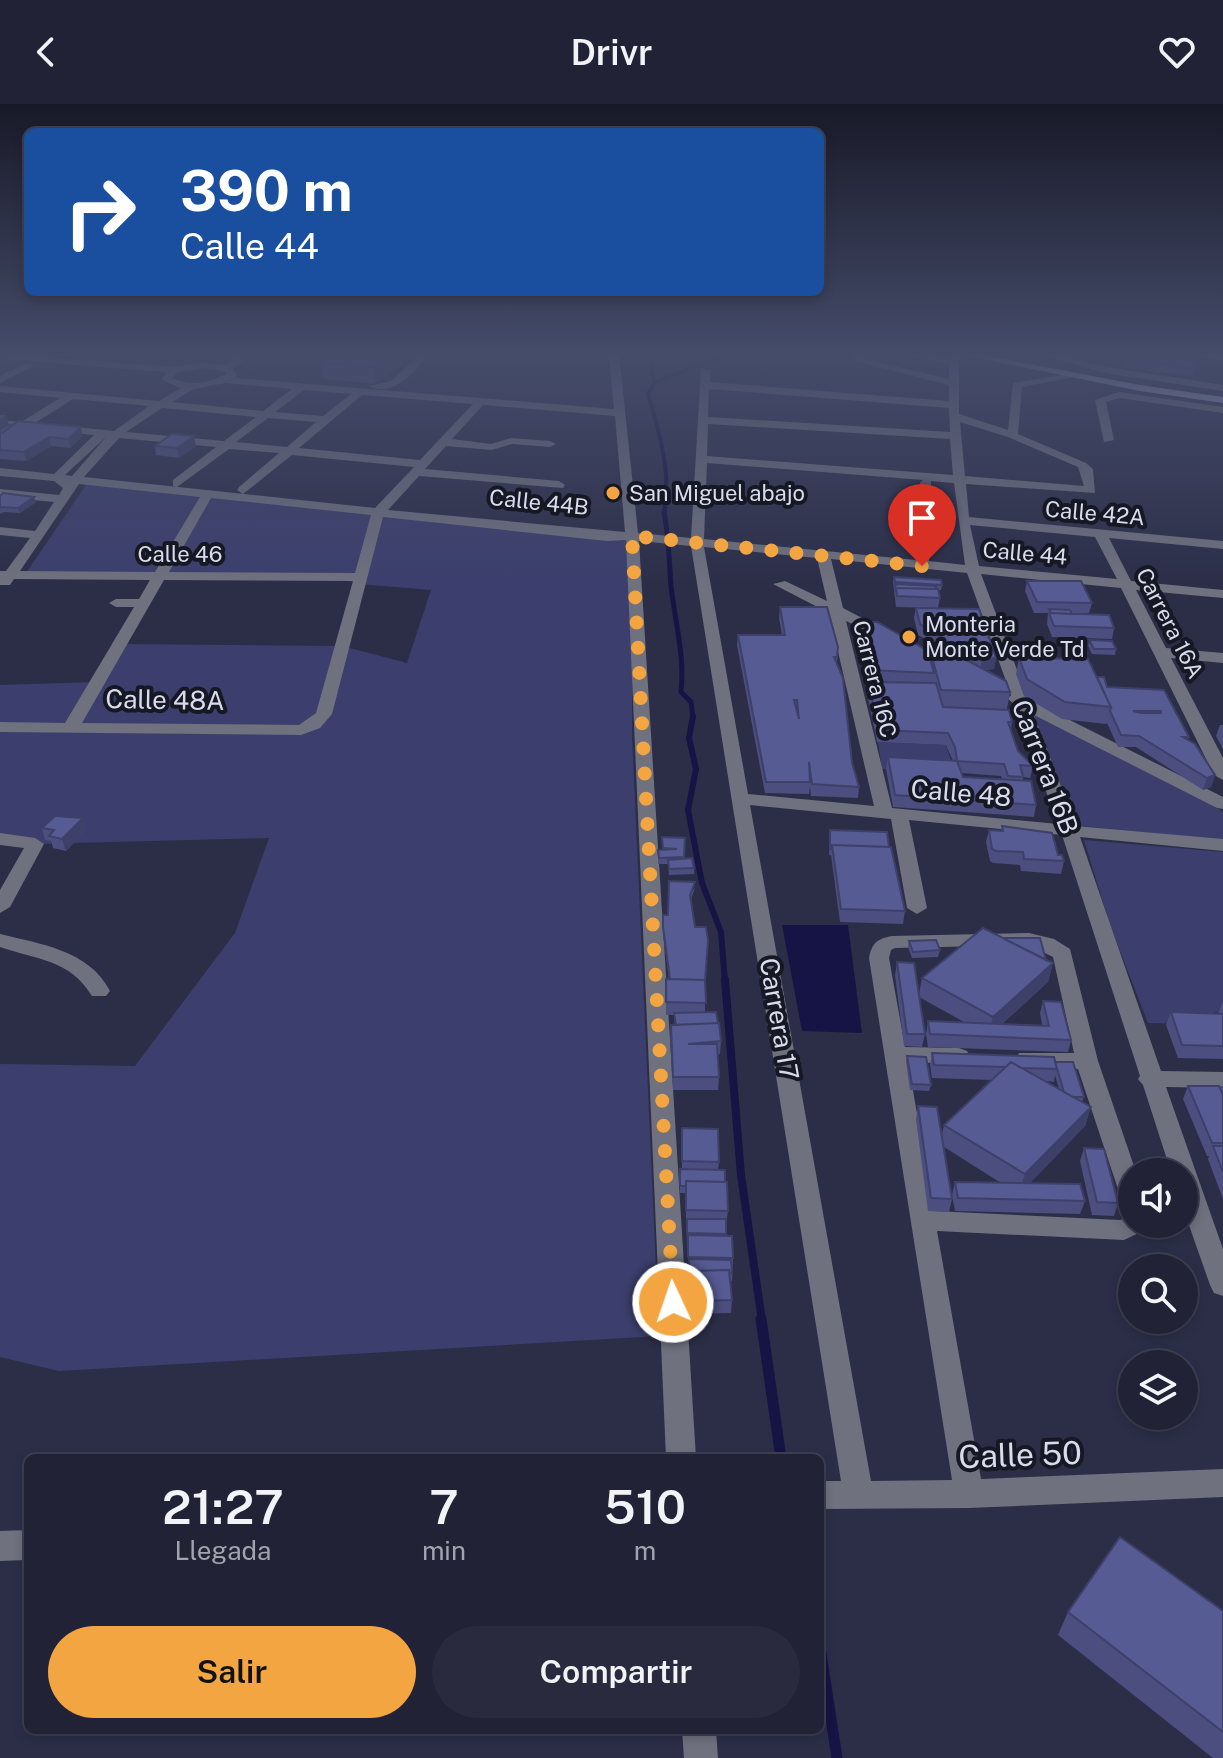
<!DOCTYPE html>
<html lang="es">
<style>
body{margin:0;font-family:"Public Sans",sans-serif;background:#292a3e;color:#f1f3f6;height:100vh;display:flex;flex-direction:column;font-size:30px;white-space:nowrap}
*{box-sizing:border-box;margin:0}
p{font-size:26px;color:#a2a4ad}
.icon{flex:none;width:44px;height:44px;fill:none;stroke:currentColor;stroke-width:2;stroke-linecap:round;stroke-linejoin:round}
.map{position:relative;flex:1;overflow:hidden}
.sheet{position:absolute;left:24px;top:1350px;width:800px;height:280px;display:flex;flex-direction:column;background:#212236;border-radius:12px;box-shadow:0 4px 12px #0003,0 0 0 2px #3e3f51}
.sheet>*{flex:none}
.top-card{position:absolute;left:24px;top:24px;width:800px;height:168px;border-radius:12px;box-shadow:0 4px 12px #0003,0 0 0 2px #3e3f51;background:#1a4fa0;color:#fff;overflow:hidden}
.tools{position:absolute;left:1118px;top:1054px;display:grid;gap:16px}
.tools a{display:grid;place-items:center;width:80px;height:80px;border-radius:50%;background:#212236;box-shadow:0 4px 12px #0003,0 0 0 2px #3e3f51;font-size:40px}
.pin{position:absolute;display:grid;place-items:center;width:68px;height:68px;color:#fff;margin:-82px -34px;border-radius:50% 50% 50% 0;rotate:-45deg;box-shadow:0 0 8px #0007}
.pin .icon{rotate:45deg}
.me{position:absolute;width:88px;margin:-44px;rotate:357deg;stroke-linejoin:round;filter:drop-shadow(0 0 6px #0008)}
.turn{display:flex;align-items:center;gap:28px;height:168px;padding:0 24px;font-size:36px}
.turn .icon{width:104px;height:104px;stroke-width:2.5}
.turn b{display:block;font-size:56px;line-height:68px}
.eta{display:flex;justify-content:space-evenly;align-items:center;height:136px;text-align:center}
.eta b{font-size:48px;font-weight:600;line-height:56px}
.cta{display:flex;gap:16px;margin-top:auto;padding:16px 24px}
.cta a{flex:1;height:92px;border-radius:48px;background:#f2a541;color:#111;font-size:32px;font-weight:600;line-height:92px;text-align:center}
.cta a+a{background:#292a3e;color:#f1f3f6}
header{display:flex;justify-content:space-between;align-items:center;height:104px;padding:0 24px;background:#212236;font-size:36px;font-weight:600}
.map>svg:first-child{display:block}
</style>
<header><svg class="icon" aria-label="back" viewBox="0 0 24 24"><path d="M15 5l-7 7 7 7"/></svg>Drivr<svg class="icon" aria-label="heart" viewBox="0 0 24 24"><path d="M12 20l-8-8c-3-5 5-10 8-4 3-6 11-1 8 4z"/></svg></header>
<div class="map">
<svg width="1223" height="1654" viewBox="0 0 1223 1654">
<rect width="100%" height="100%" fill="#2c2e48"/>
<path fill="#3c3f6d" d="M88,378L632,432V631L659,1232L59,1267L0,1253V960L135,962L235,829L269,734L35,740L0,734V581L97,578L120,540L342,542L407,559L431,486L359,480L334,472H24Z
M1028,609L1047,614L1189,686L1223,708V736L1072,721Z
M878,638L946,641L955,669L882,665Z
M1084,736L1223,748V908H1214L1219,920L1148,919L1110,821Z"/>
<path fill="#161345" d="M782,821H848L862,929L802,927Z"/>
<g fill="none" stroke-linecap="round" stroke-linejoin="round">
<path stroke="#161345" stroke-width="4" d="M654,250L651,267L655,278
M665,410C664,397 667,384 666,371C664,344 656,316 648,290L655,278L729,250"/>
<path stroke="#161345" stroke-width="5" d="M664,408C669,434 669,456 671,482C675,518 685,552 681,588L691,598L693,614"/>
<path stroke="#161345" stroke-width="6" d="M693,612L689,634L696,665L688,706L702,779L721,828L725,878"/>
<path stroke="#161345" stroke-width="8" d="M725,876L741,1071L762,1217"/>
<path stroke="#161345" stroke-width="11" d="M761,1215L781,1354
M820,1543L837,1654"/>
<path fill="#6f717f" fill-rule="evenodd" d="M0,250L175,263L201,258L225,261L240,250H251L233,265L237,271L235,274L614,305L609,250H619L638,429L691,434L701,264L710,266V278L949,297V281L851,256L858,250H869L864,255L949,275V261L904,250L949,255V250H959V310L1008,326L1013,279L1073,269V273L1022,283L1018,330L1086,359L1093,365L1095,389L966,380L969,413L1223,437V445L1109,434L1131,477L1223,486V494L1136,486L1166,544L1223,549V559L1171,554L1223,654V676L1214,671L1121,484L981,470L1028,595L1223,693V705L1217,704L1034,611L1076,722L1223,735V747L1080,733L1161,967L1223,968V984L1166,983L1223,1145V1192L1214,1189L1210,1181L1184,1107V1068H1171L1143,981L1138,975L1140,972L1062,731L909,716L927,804L917,810L907,804L891,715L750,701L871,1377L952,1376L869,854C872,839 877,835 892,832L1029,829L1054,835L1070,845L1098,957L1136,1068H1132V1101L1123,1098L1120,1091L1078,965L1027,963L1019,961L1016,955L1019,949H1074L1053,853L1029,841L895,844L891,846L889,854L905,943L959,944L967,947L970,952L967,957L959,960L908,958L934,1107L1120,1116L1132,1111V1120H1147L1143,1127L1124,1136L937,1127L981,1375L1223,1365V1393L969,1404L820,1405V1377H841L691,442L639,437L696,1354H666L626,436L607,437L383,413L332,610L320,624L301,631L0,628V618L65,619L134,503H116L109,499L116,495H139L150,476L14,475L10,481H0V467H6L30,434L0,431V423L35,427L54,398L0,393V385L59,391L63,384L54,377L0,372V364L54,370L94,331L0,322V316L21,318L60,294L0,288V282L159,297L181,284L162,276L166,268L0,255ZM201,264L224,267L226,270C209,279 190,283 172,274L178,268ZM225,279L292,285L263,307L172,298L194,285ZM709,285L949,304L950,328L708,313ZM304,286L351,290L323,312L275,308ZM362,291L473,300L420,356L299,344ZM73,295L149,302L114,327L35,319ZM483,301L615,312L625,428L388,406L419,372L563,384L565,381L559,377L425,365L446,342L492,346L512,340L550,343L556,340L550,337L511,334L491,340L452,335ZM162,304L256,313L224,337L126,328ZM268,314L316,318L287,343L236,338ZM960,318L1008,333L1078,363L1084,382L965,372ZM708,320L950,335L953,371L707,352ZM106,333L72,372L65,371L66,370ZM119,334L216,343L173,376V382L177,383L229,345L279,349L239,383L237,386L243,390L292,351L414,363L375,404L84,373ZM707,359L923,376L920,379L916,456L704,435ZM931,377L954,379L965,461L929,457ZM79,380L200,393L155,468L20,467ZM211,394L371,411L355,469L169,468ZM970,421L1095,433L1117,475L979,462ZM704,443L817,454L827,497L785,477L773,480L829,509L874,702L748,690ZM831,455L967,469L1011,591L1008,595L1014,600L1058,720L892,704L846,517L886,536L891,537L898,533L843,504ZM164,476L353,477L316,609L299,621L82,619Z
M420,250H430C415,266 393,295 369,282L391,277Z
M1042,250H1057L1106,263L1223,281V287L1105,269Z
M1186,250L1223,251V257Z
M26,259L35,261L0,279V272Z
M1119,288L1223,303V309L1119,294L1106,298L1114,336L1104,338L1095,296Z
M0,729L35,734L44,740L10,803L0,809V786L24,744L0,741Z
M0,830C40,840 89,846 110,887L106,892H92C69,855 38,856 0,843Z
M28,1426V1456L0,1457V1427Z
M682,1626H716L718,1654H684Z"/>
<path fill="#adb0cc" fill-rule="evenodd" d="M958,250H977L1140,281L1223,293V299L1140,287Z"/>
</g>
<path fill="#4b4e7f" fill-rule="evenodd" d="M335,250H413L375,280L324,275L322,259Z
M1129,250H1173L1171,253L1198,256L1193,272L1124,264Z
M0,311H6L9,321L83,332L70,344L51,342L26,357L0,355Z
M155,342H196L179,354L156,351Z
M0,392L36,398L20,409L4,408L0,410Z
M894,473L942,481L941,486H938L940,494L938,504L996,554L994,565L986,566L1010,588L1007,605L1012,618L1011,625L1018,647L1033,662L1030,674L1023,673V676L1036,701L1034,713L893,703L886,665L888,653L953,657L946,641L877,638L867,589L869,578H870H865L860,539L861,528H866L867,518L925,546L927,536L918,531L914,514L916,504H936L896,503L893,478ZM961,669L1001,672L1002,675L963,673Z
M1027,477L1092,499L1089,509H1072L1114,524L1112,535L1052,533L1047,520L1048,509H1034L1025,487Z
M780,503L838,543L837,559L852,659L859,683L858,694L811,692L810,683L809,690L765,689L737,541L738,531H782L779,514Z
M1089,536L1116,545L1115,551L1092,550L1088,542Z
M1019,554L1097,573L1107,583L1164,586L1189,633L1188,635L1215,671L1211,683L1203,686L1136,643H1118L1107,619L1106,620L1062,615L1024,592L1016,570Z
M1220,621H1223V645L1216,632Z
M83,714L86,726L66,747L53,744L51,737L45,736L42,724Z
M1002,722L1058,751L1064,757L1061,770L1021,767L1020,761L993,759L990,757L986,738L989,726L1001,727Z
M830,726L889,743L905,807L903,820L840,818L831,751H829Z
M662,733L685,734L684,755L694,764V770L669,771L668,760H658V746H662Z
M695,784L691,795L705,878V908L721,937L720,950H718L719,973L718,986H673L670,934L671,921H675L674,911H666V875H669L663,830V811H668Z
M909,837L940,846L938,853L912,854L908,843Z
M1046,856L1053,859L1048,878L1002,920L1042,921L1040,909L1043,897L1071,936L1068,948L928,943L926,930L928,917L964,918L919,893L925,930L922,943L904,942L895,871L897,858L919,890L922,874Z
M1223,897V955L1178,954L1166,921L1171,908L1218,910Z
M932,949L1055,958L1084,993L1082,998L1091,1003L1085,1022L1030,1079L1085,1097L1080,1110L955,1107L952,1091L955,1078L1001,1079L944,1043L952,1095L949,1108L928,1107L916,1015L918,1002L942,1030L944,1021L992,976L932,974L930,961ZM1055,971L1059,985L1045,977L1054,978Z
M907,952L931,981L929,987L910,986L906,958Z
M1188,982L1220,984L1221,982H1223V1095L1208,1055L1209,1052H1207L1183,995Z
M682,1024L719,1058L718,1066L728,1107L726,1120V1132L733,1154L732,1177H730L732,1196L731,1209L691,1210L686,1119V1089H680V1065H682Z
M1084,1044L1118,1099L1114,1112L1092,1111L1080,1057Z
M1223,1507V1654H1213L1058,1531L1068,1508Z"/>
<path fill="#3d4068" d="M391,250H413L375,280L373,263Z
M6,311L10,325L0,331V315Z
M81,323L83,332L70,344L68,335Z
M194,332L196,342L179,354L177,344Z
M49,333L51,342L26,357L24,348Z
M34,393L36,398L20,409L18,404Z
M996,554L994,565L980,567L982,556Z
M1215,671L1211,683L1203,686L1207,674Z
M83,714L86,726L66,747L62,735Z
M1053,859L1048,878L988,932L993,913Z
M1091,1003L1085,1022L1019,1090L1025,1070Z"/>
<path fill="#575b94" stroke="#3d4068" stroke-width="2" fill-rule="evenodd" d="M335,250H391L373,263L322,259Z
M1129,250H1144L1198,256L1196,264L1126,255Z
M18,317L81,323L68,335L49,333L24,348L0,346V328L2,329Z
M8,321H13L2,329L0,328V326Z
M172,330L194,332L177,344L155,342Z
M3,389L34,393L18,404L2,403L0,404V392Z
M894,473L941,476L942,481L895,478Z
M1027,477H1081L1092,499L1037,498Z
M895,480L936,482V485L896,484V488Z
M896,484L938,485L940,494L897,492Z
M780,503H827L838,543L837,553H834L843,574L852,659L859,683L812,680L809,658L810,678H766L738,531H785ZM794,596H797L799,615Z
M916,504L979,505L996,554L982,556L941,535L943,534L920,520Z
M1049,505L1070,506L1072,510L1051,509Z
M1049,509L1109,511L1114,524L1054,522Z
M867,518H877L928,547L934,569L867,566L861,528H867Z
M927,535L1006,577L1010,588L941,586Z
M1089,536L1112,537L1116,545H1094Z
M1019,554L1088,555L1111,603L1065,598L1027,575Z
M1097,573H1104L1107,583L1164,586L1189,633H1183L1195,640L1215,671L1207,674L1139,632L1121,631L1110,607L1111,603ZM1133,607H1161V609H1141Z
M869,578L936,579L943,603L1009,606L1012,618H1008L1018,647L1033,662L1020,661L1023,673L1008,672L1004,660L957,657L963,673L1031,677L1036,701L895,691L888,653L957,657L955,643L948,629L878,626Z
M55,712L83,714L62,735L49,732L54,726L42,724Z
M1002,722L1052,729L1058,751H1062L1064,757L1024,755L1023,748L996,747L992,745L989,726L1003,727Z
M830,726L887,728L889,743L832,741V745H830Z
M662,733L685,734L684,753L659,754L658,746L677,745L663,744Z
M832,741L891,743L905,807L841,805Z
M692,754L694,764L669,765L668,756Z
M669,777L695,778L690,791L695,823H706L708,836L705,877V876L670,875L663,823V811H668Z
M983,824L1053,859L993,913L922,874Z
M1004,834H1040L1046,856L1004,835Z
M936,836L940,846L913,848L909,837Z
M897,858L914,859L925,930H907Z
M666,875L705,876L706,899L666,898Z
M1043,897L1061,898L1071,936L930,930L928,917L1049,922Z
M716,908L718,919L676,921L674,909Z
M1171,908L1223,910V942L1182,941Z
M719,919L721,937L688,940H717L719,973H673L671,921Z
M932,949L1054,953L1057,965L1021,964L1011,958L1006,963L934,961Z
M907,952L926,953L931,981L912,980Z
M1011,958L1091,1003L1025,1070L944,1021Z
M1055,958H1073L1084,993H1073L1064,988Z
M1188,982H1219L1223,991V1039H1212Z
M918,1002L937,1003L952,1095L931,1094Z
M682,1024L718,1025L719,1058L682,1057Z
M1213,1042H1223V1068Z
M1084,1044L1104,1045L1118,1099L1097,1098Z
M680,1065L725,1066V1078L686,1077V1082H680Z
M686,1077L727,1078L728,1107L686,1106Z
M955,1078L1080,1080L1085,1097L958,1094Z
M687,1115H726V1130L687,1129Z
M688,1131L732,1132L733,1154L688,1153Z
M689,1155L731,1156L732,1170H730L729,1166L690,1167V1170H689Z
M729,1166L732,1196L692,1197L690,1167Z
M1120,1433L1223,1507V1628L1068,1508Z"/>
<linearGradient id="sky" x2="0" y2="1"><stop stop-color="#181928"/><stop offset="0.52" stop-color="#454c6a"/><stop offset="1" stop-color="#454c6a" stop-opacity="0"/></linearGradient>
<rect width="1223" height="481" fill="url(#sky)"/>
<g fill="none" stroke-linecap="round" stroke-linejoin="round">
<path stroke="#f2a541" stroke-width="14" stroke-dasharray="0 25.2" d="M673,1198L632,432L922,462"/>
</g>
<g fill="#f2a541" stroke="#161824" stroke-width="3">
<circle cx="613" cy="389" r="8"/>
<circle cx="909" cy="533" r="8"/>
</g>
<g text-anchor="middle" stroke-width="8" stroke-linejoin="round" paint-order="stroke">
<g font-size="22" fill="#dadced" stroke="#161824" text-anchor="start">
<text x="629" y="397">San Miguel abajo</text>
<text x="925" y="528">Monteria<tspan x="925" dy="25">Monte Verde Td</tspan></text>
</g>
<g font-size="22" fill="#dadced" stroke="#161824">
<text transform="translate(539 398) rotate(6)" y="8">Calle 44B</text>
<text transform="translate(1095 409) rotate(5)" y="8">Calle 42A</text>
<text transform="translate(1025 449) rotate(5)" y="8">Calle 44</text>
<text x="180" y="458">Calle 46</text>
<text transform="translate(1170 519) rotate(63)" y="8">Carrera 16A</text>
<text transform="translate(875 575) rotate(76)" y="8">Carrera 16C</text>
</g>
<g font-size="26" fill="#dadced" stroke="#161824">
<text transform="translate(165 596) rotate(1)" y="9">Calle 48A</text>
<text transform="translate(1045 663) rotate(69)" y="9">Carrera 16B</text>
<text transform="translate(961 689) rotate(5)" y="9">Calle 48</text>
<text transform="translate(779 915) rotate(80)" y="9">Carrera 17</text>
</g>
<g font-size="32" fill="#dadced" stroke="#161824">
<text transform="translate(1020 1351) rotate(-2)" y="11">Calle 50</text>
</g>
</g>
</svg>
<div class="tools">
<a><svg class="icon" aria-label="sound" viewBox="0 0 24 24"><path d="M4 9h4l5-4v14l-5-4H4zM17 9q2 3 0 6"/></svg></a>
<a><svg class="icon" aria-label="search" viewBox="0 0 24 24"><circle cx="10" cy="10" r="6"/><path d="M15 15l6 6"/></svg></a>
<a><svg class="icon" aria-label="layers" viewBox="0 0 24 24"><path d="M12 4l9 5-9 5-9-5zM3 14l9 5 9-5"/></svg></a>
</div>
<div class="pin" style="left:922px;top:462px;background:#d93025"><svg class="icon" aria-label="arrive" viewBox="0 0 24 24"><path d="M6 21V4h12l-3 4 3 4H6"/></svg></div>
<svg class="me" style="left:673px;top:1198px" viewBox="-20 -20 40 40"><circle r="17" fill="#f2a541" stroke="#fff" stroke-width="3"/><path d="M0-11L8 9 0 5-8 9z" fill="#fff"/></svg>
<div class="top-card">
<div class="turn"><svg class="icon" aria-label="right" viewBox="0 0 24 24"><path d="M7 20v-9h11M14 6l5 5-5 5"/></svg><div><b>390 m</b>Calle 44</div></div>
</div>
<section class="sheet">
<div class="eta">
<div><b>21:27</b><p>Llegada</p></div>
<div><b>7</b><p>min</p></div>
<div><b>510</b><p>m</p></div>
</div>
<div class="cta"><a>Salir</a><a>Compartir</a></div>
</section>
</div>
